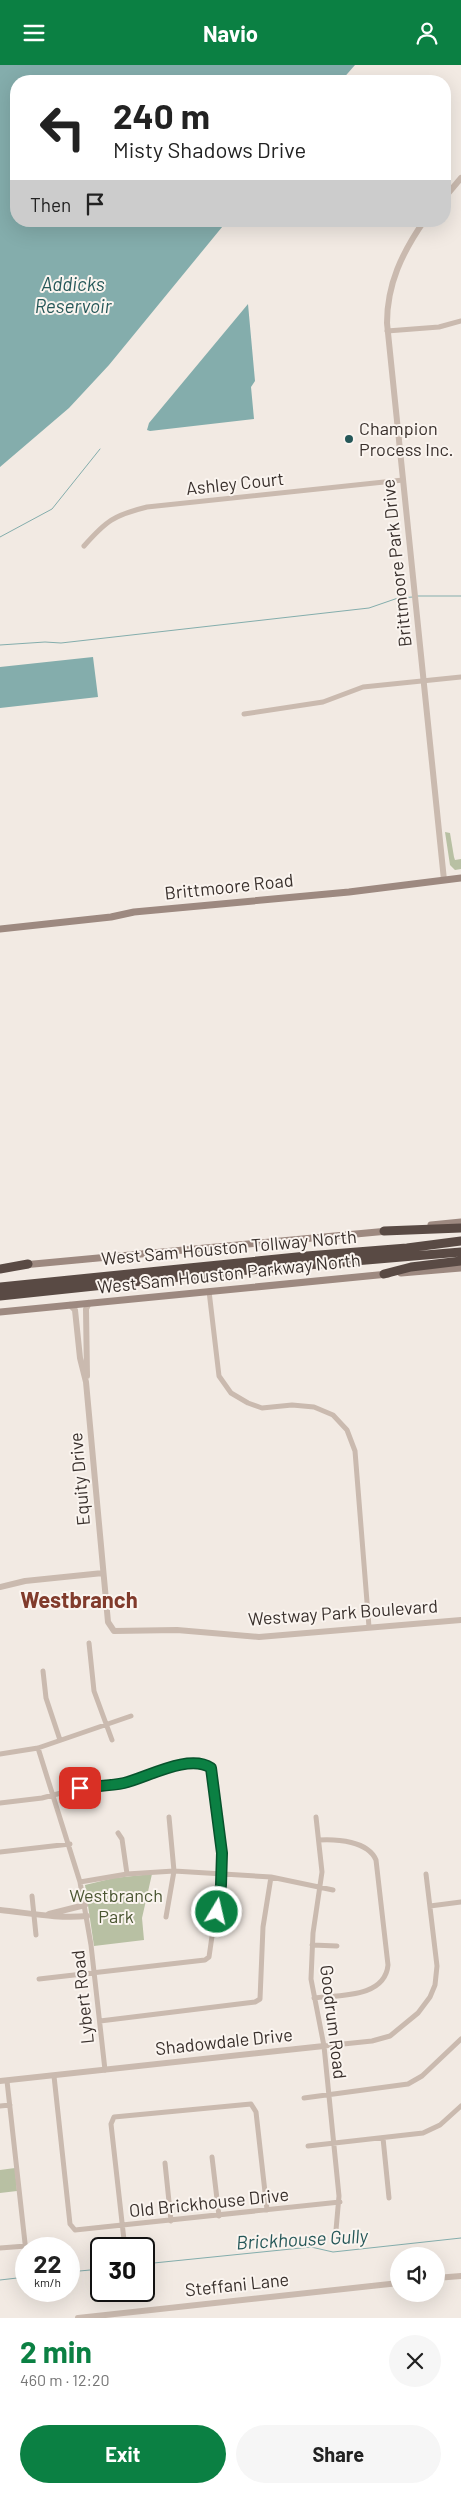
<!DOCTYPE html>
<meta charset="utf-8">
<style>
body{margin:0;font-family:Barlow,sans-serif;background:#f6f6f6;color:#222;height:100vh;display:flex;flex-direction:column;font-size:19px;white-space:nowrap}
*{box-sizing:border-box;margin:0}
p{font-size:16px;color:#767676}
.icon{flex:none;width:28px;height:28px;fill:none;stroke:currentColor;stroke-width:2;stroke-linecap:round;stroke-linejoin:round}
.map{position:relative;height:2253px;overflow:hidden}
.side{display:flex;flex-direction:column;background:#fff;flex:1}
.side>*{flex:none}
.hud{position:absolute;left:10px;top:10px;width:441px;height:152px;border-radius:20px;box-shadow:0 5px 20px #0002;background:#fff;color:#222;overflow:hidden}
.controls{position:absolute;left:390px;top:2182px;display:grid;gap:10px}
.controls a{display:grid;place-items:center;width:55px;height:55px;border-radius:50%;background:#fff;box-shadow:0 5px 20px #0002;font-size:25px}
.speed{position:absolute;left:15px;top:2172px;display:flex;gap:10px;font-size:25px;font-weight:700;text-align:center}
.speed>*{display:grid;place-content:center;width:65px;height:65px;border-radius:50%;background:#fff;box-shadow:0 5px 20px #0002;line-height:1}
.speed small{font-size:12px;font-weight:400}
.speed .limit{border:2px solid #111;border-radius:8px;background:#fff;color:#111}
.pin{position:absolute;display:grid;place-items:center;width:42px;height:42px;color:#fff;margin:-21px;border-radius:10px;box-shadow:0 2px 8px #0006}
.me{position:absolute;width:55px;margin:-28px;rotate:9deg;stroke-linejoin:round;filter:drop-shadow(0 0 4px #0008)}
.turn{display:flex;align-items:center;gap:18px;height:105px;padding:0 20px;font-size:22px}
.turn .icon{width:65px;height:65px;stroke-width:2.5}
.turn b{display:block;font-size:35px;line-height:42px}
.then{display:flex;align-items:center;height:48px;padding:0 20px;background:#0003;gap:10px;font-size:19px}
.round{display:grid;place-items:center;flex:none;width:52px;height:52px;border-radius:26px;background:#f6f6f6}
.headline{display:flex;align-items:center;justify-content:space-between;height:85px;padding:0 20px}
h1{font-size:30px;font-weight:700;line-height:38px;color:#0b8043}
.button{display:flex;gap:10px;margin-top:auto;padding:10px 20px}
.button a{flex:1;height:58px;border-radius:30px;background:#0b8043;color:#fff;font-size:20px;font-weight:700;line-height:58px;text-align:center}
.button a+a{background:#f6f6f6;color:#222}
header{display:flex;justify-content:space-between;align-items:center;height:65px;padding:0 20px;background:#0b8043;color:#fff;font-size:22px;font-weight:700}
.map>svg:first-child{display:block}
</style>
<header><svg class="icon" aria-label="menu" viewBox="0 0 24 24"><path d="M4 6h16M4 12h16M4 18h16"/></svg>Navio<svg class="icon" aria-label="person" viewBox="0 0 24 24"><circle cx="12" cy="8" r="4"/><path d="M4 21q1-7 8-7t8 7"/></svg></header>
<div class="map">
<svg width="461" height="2253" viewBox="0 0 461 2253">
<rect width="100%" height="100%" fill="#f2eae3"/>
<path fill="#b8c0a3" d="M445,767L450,768L454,792L455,795L461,794V804L455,805L450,800Z
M152,1809L142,1853L144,1875L94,1881L85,1820L114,1813Z
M15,2103L17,2126L0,2128V2105Z"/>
<path fill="#84adac" d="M0,0H355L341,16H16V156H227L109,300L69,343L0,402Z
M248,239L255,316L251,322L254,354L150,366L147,365L149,358Z
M93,592L98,632L0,643V602Z"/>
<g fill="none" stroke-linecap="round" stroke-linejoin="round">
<path stroke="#84adac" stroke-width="1" d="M0,472L52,444L100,384
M417,531H461
M0,580L45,577L61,578L369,543L398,533L413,532
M144,2199L311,2182L333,2187L461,2173
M69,2207L101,2204
M0,2215L26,2212"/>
<path stroke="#cabaaf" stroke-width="5" d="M387,266L439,262L461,256
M84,481C106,456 114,450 147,442L403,415
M244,649L323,637L363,622L461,612
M209,1226L219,1311L231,1328L248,1338L262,1343L292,1340L314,1342L333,1350L347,1365L355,1386L369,1562
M89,1578L94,1626L112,1675
M43,1606L46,1633L60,1675
M38,1683L80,1817L91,1880L105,2005
M0,1689L38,1683L131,1651
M0,1738L42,1733L80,1723L125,1718L155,1707L185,1700H206L211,1703L213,1709L221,1788V1809L209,1892L205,1895L39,1914
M316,1752L322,1807L313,1868L311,1914L324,1981L339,2131L336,2165
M118,1768L122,1774L127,1809
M0,1787L70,1779
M80,1817L127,1809L174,1806L271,1812L333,1825
M32,1831L36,1870
M430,1841L461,1837
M166,1852L174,1806L169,1752
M312,1880L337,1881
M314,1933C339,1930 385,1933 388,1900L376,1795C368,1776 337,1774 319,1775
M100,1956L255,1937L260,1934L263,1862L271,1812
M324,1981L372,1976L390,1971L418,1948L430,1932L435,1920L437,1901L426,1809
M54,2011L70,2159L75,2165L340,2137
M7,2016L26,2187
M304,2033L408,2019L422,2011L461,1974
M0,2041L10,2040
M383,2073L389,2133
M308,2081L423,2068L440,2060L461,2041
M212,2092L219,2151
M165,2098L171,2156
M0,2183L26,2181
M125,2184L111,2059L114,2052L251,2039L256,2047L267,2145"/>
<path stroke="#cabaaf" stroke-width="6" d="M445,132L461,113
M424,156C402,188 387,219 387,258L444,815
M70,1240L75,1245L80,1293L86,1317L108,1557L114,1566L177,1565L259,1572L461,1555
M87,1311L86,1244L89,1238
M0,1522L25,1516L103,1508
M0,1845C29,1848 58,1854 87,1851
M49,1849L85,1840
M0,2016L324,1981
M436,2213L461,2211
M78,2253L399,2218"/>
<path stroke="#9d8980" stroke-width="7" d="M0,864L111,852L134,847L349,827L461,813
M431,1160L461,1157
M23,1200L388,1166
M401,1208L461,1203
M0,1247L388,1209"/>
<path stroke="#594a44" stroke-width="9" d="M384,1166L461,1163
M0,1204L28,1199
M384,1209L411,1202L461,1196
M0,1222L307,1191L407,1183L461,1176
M0,1231L237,1206L461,1187"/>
</g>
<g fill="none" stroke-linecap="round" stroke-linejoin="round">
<g stroke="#07532c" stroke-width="12">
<path id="route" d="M80,1723C95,1721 110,1721 124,1718C146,1713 189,1688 211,1703L222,1788L221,1820L217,1847"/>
</g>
<use href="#route" stroke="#0b8043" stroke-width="9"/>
</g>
<circle fill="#255758" stroke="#faf4ef" stroke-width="2" cx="349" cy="374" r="5"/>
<g text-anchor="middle" stroke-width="4" stroke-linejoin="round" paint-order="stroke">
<g font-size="18" fill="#39302c" stroke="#faf4ef" text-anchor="start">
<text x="359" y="370">Champion<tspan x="359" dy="21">Process Inc.</tspan></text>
</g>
<g font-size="18" fill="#39302c" stroke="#faf4ef">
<text transform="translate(235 419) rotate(-6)" y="6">Ashley Court</text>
<text transform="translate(397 498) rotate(-96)" y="6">Brittmoore Park Drive</text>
<text transform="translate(229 822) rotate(-6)" y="6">Brittmoore Road</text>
<text transform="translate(229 1183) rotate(-5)" y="6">West Sam Houston Tollway North</text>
<text transform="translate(229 1209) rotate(-6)" y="6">West Sam Houston Parkway North</text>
<text transform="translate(80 1414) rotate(-95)" y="6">Equity Drive</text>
<text transform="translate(343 1548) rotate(-4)" y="6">Westway Park Boulevard</text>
<text transform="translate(83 1932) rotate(-96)" y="6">Lybert Road</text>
<text transform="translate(333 1957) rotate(83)" y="6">Goodrum Road</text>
<text transform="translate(224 1977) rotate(-6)" y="6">Shadowdale Drive</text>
<text transform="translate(209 2138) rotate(-6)" y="6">Old Brickhouse Drive</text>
<text transform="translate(237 2220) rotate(-6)" y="6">Steffani Lane</text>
</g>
<g font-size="18" fill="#4b5632" stroke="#faf4ef">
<text x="116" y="1837">Westbranch<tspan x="116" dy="21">Park</tspan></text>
</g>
<g font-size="19" font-style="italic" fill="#255758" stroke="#faf4ef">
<text x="73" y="226">Addicks<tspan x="73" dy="22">Reservoir</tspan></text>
<text transform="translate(302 2174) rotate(-3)" y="7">Brickhouse Gully</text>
</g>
<g font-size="22" font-weight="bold" fill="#813b2c" stroke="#faf4ef">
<text x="79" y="1543">Westbranch</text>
</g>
</g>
</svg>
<div class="controls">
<a><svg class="icon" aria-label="sound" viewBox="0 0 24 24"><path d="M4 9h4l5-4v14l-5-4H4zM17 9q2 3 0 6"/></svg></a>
</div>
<div class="speed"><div>22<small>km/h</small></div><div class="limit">30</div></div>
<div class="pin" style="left:80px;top:1723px;background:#d93025"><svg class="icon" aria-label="arrive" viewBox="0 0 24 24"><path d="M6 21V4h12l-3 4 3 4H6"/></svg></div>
<svg class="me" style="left:217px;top:1847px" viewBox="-20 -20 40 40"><circle r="17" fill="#0b8043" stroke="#fff" stroke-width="3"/><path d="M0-11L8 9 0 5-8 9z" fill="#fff"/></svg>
<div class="hud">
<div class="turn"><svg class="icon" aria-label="left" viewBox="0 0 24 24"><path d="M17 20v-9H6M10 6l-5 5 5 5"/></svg><div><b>240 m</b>Misty Shadows Drive</div></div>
<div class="then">Then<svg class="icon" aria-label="arrive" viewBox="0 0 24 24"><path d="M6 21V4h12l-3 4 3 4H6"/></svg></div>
</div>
</div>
<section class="side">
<div class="headline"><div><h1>2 min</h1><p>460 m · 12:20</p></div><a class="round"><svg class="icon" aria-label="close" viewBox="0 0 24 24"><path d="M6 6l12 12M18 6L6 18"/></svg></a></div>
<div class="button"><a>Exit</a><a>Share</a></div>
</section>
